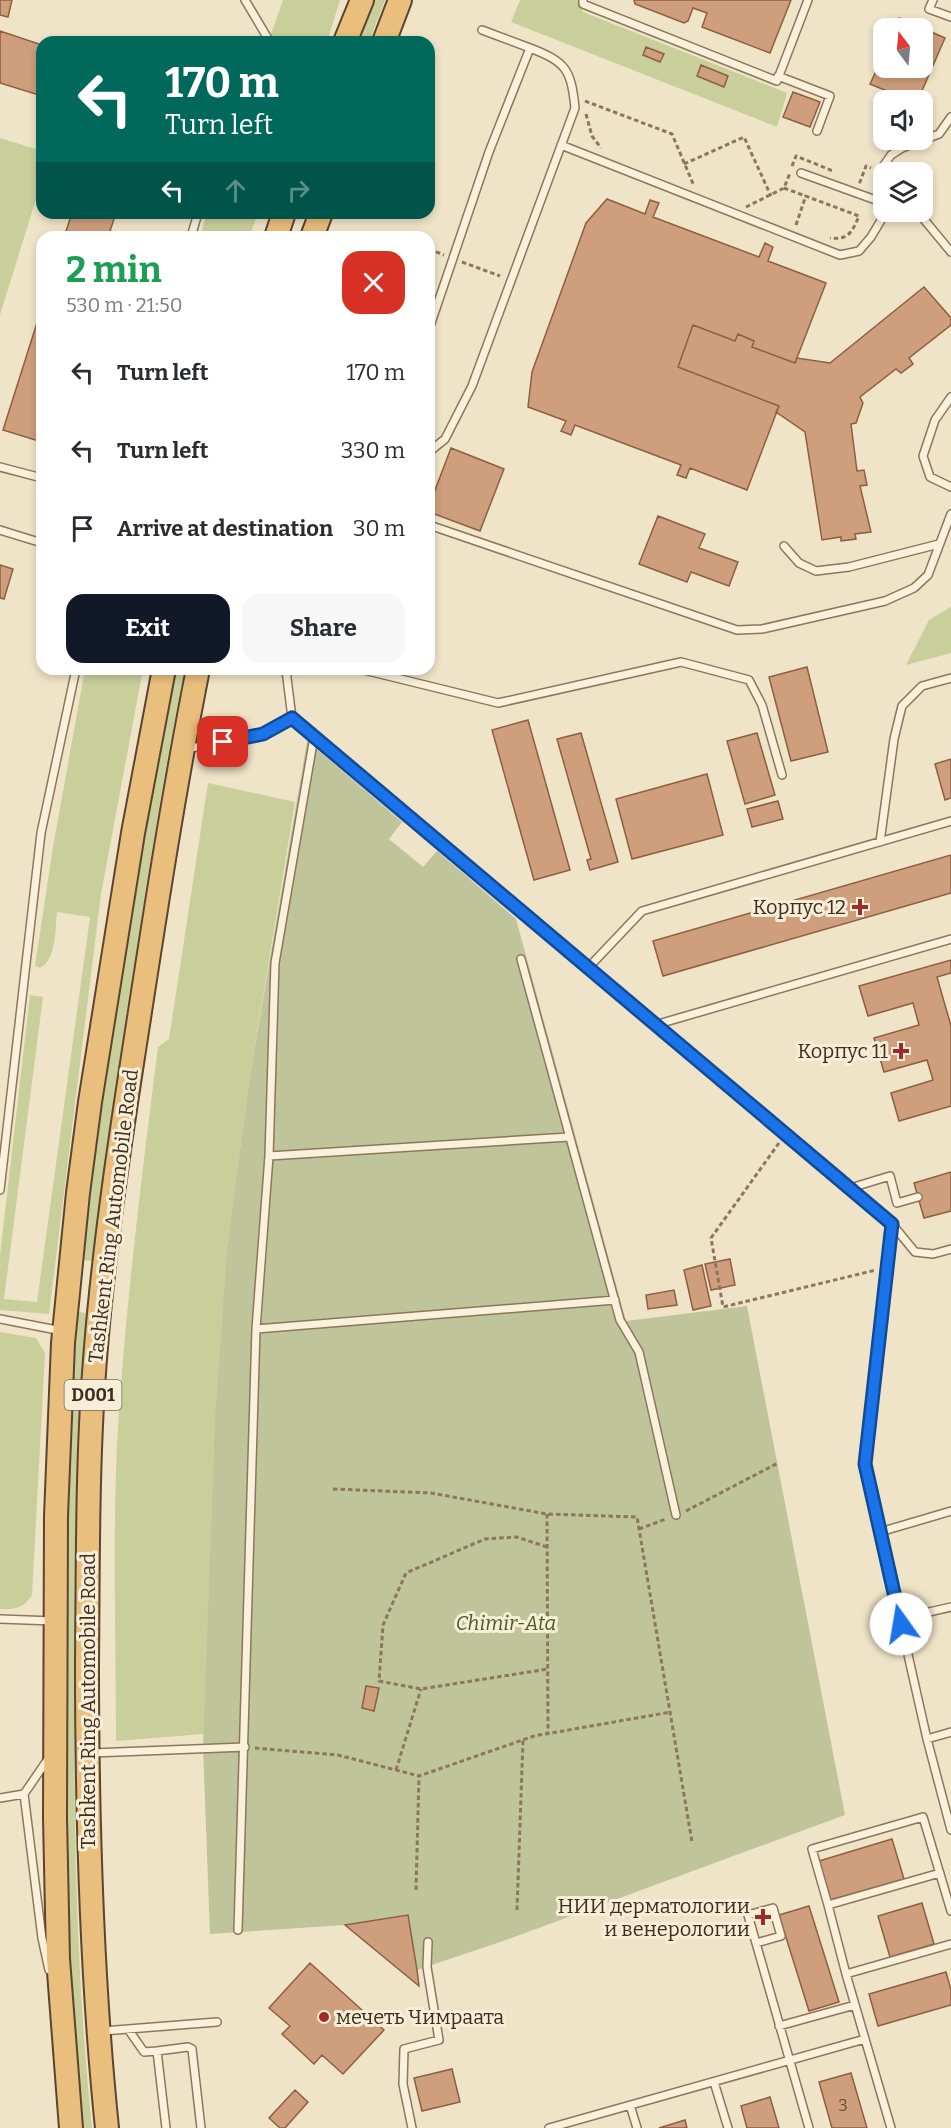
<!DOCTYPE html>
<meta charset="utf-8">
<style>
body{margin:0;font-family:Bitter,serif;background:#f7f7f7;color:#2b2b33;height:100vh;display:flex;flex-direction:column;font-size:22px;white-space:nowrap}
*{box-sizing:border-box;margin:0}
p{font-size:20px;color:#7c7c81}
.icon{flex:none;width:33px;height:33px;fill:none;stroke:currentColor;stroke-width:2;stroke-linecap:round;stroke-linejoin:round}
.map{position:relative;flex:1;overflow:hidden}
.details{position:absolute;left:36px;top:231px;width:399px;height:444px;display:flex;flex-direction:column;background:#fff;border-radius:18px;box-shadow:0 3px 9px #0003}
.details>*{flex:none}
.banner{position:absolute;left:36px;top:36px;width:399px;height:183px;border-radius:18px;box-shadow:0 3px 9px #0003;background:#00695c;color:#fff;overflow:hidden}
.needle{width:39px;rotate:344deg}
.buttons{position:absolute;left:873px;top:18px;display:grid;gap:12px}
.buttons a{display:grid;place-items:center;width:60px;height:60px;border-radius:12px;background:#fff;box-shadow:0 3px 9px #0003;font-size:30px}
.pin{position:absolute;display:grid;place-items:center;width:51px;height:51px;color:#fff;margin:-26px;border-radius:12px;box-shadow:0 3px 9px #0006}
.me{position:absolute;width:66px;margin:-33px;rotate:347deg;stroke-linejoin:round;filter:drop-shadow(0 0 4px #0008)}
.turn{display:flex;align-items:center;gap:21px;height:126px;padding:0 30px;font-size:27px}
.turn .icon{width:78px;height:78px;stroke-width:2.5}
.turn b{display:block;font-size:42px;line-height:51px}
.lanes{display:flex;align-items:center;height:57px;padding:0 30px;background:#0003;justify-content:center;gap:30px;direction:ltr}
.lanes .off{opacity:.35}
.round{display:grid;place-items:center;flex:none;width:63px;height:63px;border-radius:18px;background:#f7f7f7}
.headline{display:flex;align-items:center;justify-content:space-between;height:102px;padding:0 30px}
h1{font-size:36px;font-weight:700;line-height:45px;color:#1e9e55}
.cta{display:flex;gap:12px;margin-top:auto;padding:12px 30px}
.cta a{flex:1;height:69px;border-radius:18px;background:#111827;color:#fff;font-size:24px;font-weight:700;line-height:69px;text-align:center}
.cta a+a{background:#f7f7f7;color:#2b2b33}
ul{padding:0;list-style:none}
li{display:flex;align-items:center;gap:18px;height:78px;padding:0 30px}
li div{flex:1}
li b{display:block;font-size:22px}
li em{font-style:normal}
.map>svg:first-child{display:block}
</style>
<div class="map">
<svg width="951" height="2128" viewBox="0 0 951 2128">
<rect width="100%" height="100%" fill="#f0e4c8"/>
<path fill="#c9cf9b" d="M283,0H340L327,42H276L271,34Z
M375,0H385L369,42H359Z
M520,0H578L583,12L787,93L777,127L511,22Z
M0,138L42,151V180L0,315Z
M207,213H258L249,237H200Z
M951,607V653L906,665L929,620Z
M85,669H143L101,894L49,1314L0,1310V1255L30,995L43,997L4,1299L37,1302L90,917L57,912C55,929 57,959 40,968L35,966L53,847Z
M174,669H185C165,765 150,862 135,960C119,1060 104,1160 92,1261L83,1260C104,1062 138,865 174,669Z
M208,783L295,802L249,1082L227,1246L215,1414L204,1734L116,1741C116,1636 112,1531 118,1427C126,1300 142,1174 158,1047L169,1039Z
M77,1312L88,1313C79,1420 77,1527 75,1635C73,1799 75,1964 92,2128H82L81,2118C60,1851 55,1579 77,1312Z
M0,1332L36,1338L45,1353L32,1595C24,1608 14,1610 0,1609Z"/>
<path fill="#bfc49a" d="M307,741L402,822L389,839L423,867L437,851L516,919L626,1321L747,1306L845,1815L506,1940L417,1970L345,1925L210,1934L203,1747L215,1414L227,1246L249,1082Z"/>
<path fill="#cf9f7d" stroke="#8d5f41" stroke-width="1.5" d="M0,0H12L8,17L0,15Z
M634,0H791L770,53L702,27L707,13L693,8L688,21L684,23L635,4Z
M899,18L945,38L918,100H909L870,84L884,54V68H922V28H895Z
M0,31L42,45V96L0,83Z
M646,47L664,54L660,62L643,55Z
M701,65L728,76L724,87L697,76Z
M793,92L820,102L810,127L783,117Z
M607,199L645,214L650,200L659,203L653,217L759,257L765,243L773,247L768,261L826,283L795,363L752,347L754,341L738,334L735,341L693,325L678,367L779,406L747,490L690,468L686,478L677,475L681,465L575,425L571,435L561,431L566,421L528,407L532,372L586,223Z
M72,213H116L108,237H64Z
M924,287L951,318V325L909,358L913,364L901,373L896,369L860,397L863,403L856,423L851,424L857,471L864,470L867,485L860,486L871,532L855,534L856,539L841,541V537L822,540L805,432L776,412L779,406L678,367L693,325L735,341L738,334L754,341L752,347L795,363L797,358L830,363Z
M42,307V442L3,430Z
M451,448L504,469L480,531L429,512V506Z
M658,516L705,534L699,548L738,562L729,586L691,572L687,582L639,564Z
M0,565L13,569L4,599L0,598Z
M807,667L828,752L791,761L769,677Z
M528,720L570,870L534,880L492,730Z
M581,733L618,862L590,870L587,860L591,859L557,739Z
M757,733L775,795L745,804L727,741Z
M951,759V798L945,800L935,764Z
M707,774L723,835L632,859L616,799Z
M778,801L783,819L752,827L747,809Z
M951,855V893L663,976L653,941Z
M951,960V973L937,977L951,1026V1106L899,1121L891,1093L933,1080L927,1060L884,1072L874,1038L919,1025L913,1003L868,1016L859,986Z
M951,1172V1211L924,1218L914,1183Z
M730,1259L735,1285L711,1290L705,1264Z
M702,1265L711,1306L693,1310L684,1270Z
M674,1290L677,1305L648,1309L646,1295Z
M366,1686L379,1688L374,1711L362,1708Z
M892,1839L904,1879L830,1900L819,1861Z
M922,1903L934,1944L890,1957L878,1916Z
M809,1906L839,2002L809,2011L779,1915Z
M408,1915L417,1970L419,1986L345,1925Z
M310,1963L384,2030L343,2074L322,2055L314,2064L282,2034L290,2026L269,2008Z
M946,1972L951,1990V2005L878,2026L869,1994Z
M452,2069L460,2102L422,2111L414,2078Z
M851,2073L867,2128H832L819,2082Z
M295,2090L308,2102L285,2128H280L269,2118Z
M770,2097L779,2128H747L741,2106Z
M685,2120L687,2128H659Z"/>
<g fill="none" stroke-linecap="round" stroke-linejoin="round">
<g stroke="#8d765c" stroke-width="10">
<path id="service" d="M245,0L270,42
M583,0V4L777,81L808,0
M933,0L929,9L951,17
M778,76L830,96L817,131
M561,145L840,255L859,251L871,237L886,212
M882,168L891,155L902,148L939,134L951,117
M801,173L884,203
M908,212L922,217L951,252
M191,237L198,213
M429,329L489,152L530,48L482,30
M951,397L935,420L923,456L930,477L951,487
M429,452L445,439L472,386L575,108C571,69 566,62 530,48
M0,467L42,478
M429,525L737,630L762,629L885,601L914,588L928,575L951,514
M0,530L42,543
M784,546L799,563L816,571L849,567L939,544
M360,669L498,703L681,662L749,680L762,705L782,775
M286,670L292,718L892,1224L915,1252L933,1254L951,1249
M186,749L263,734L292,718
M880,842L894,739L902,706L922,686L951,678
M521,959L620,1320L639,1352L676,1515
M588,968L642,911L951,821
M655,1025L951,939
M269,1156L569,1137
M0,1190L41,833L76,669
M851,1190L857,1186L890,1176L897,1203L918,1197
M892,1224L865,1464L927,1739L951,1830
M0,1319L62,1331
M256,1329L615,1300
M880,1532L951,1511
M0,1619L53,1621
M902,1628L916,1615L951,1607
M927,1739L951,1732
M92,1753L245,1747
M48,1759L24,1794L42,1938L49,1970
M0,1798L24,1794
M828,1905L812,1849L923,1817L951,1911
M238,1930L256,1329L269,1156L275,963L314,737
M756,1943L781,1936L773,1908L748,1915L809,2128
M846,1974L828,1905L940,1873
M779,2026L855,2005
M128,2029L144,2052L157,2051L166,2128
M103,2031L217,2022
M865,2039L891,2128
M157,2051L188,2047L192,2049L201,2128
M714,2082L728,2128
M630,2105L637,2128
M412,2128L403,2084L404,2049L439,2040L427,1967L428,1942
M549,2128L865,2039L846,1974L951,1944"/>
</g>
<g stroke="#5b4430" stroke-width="26">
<path id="trunk" d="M345,42L362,0
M384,42L400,0
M276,237L284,213
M312,237L321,213
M71,2128L58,1959L55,1818L56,1516L63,1343L78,1193L90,1102L133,833L164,669
M107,2128C91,1973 87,1819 87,1664C88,1558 87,1453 96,1347C105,1237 122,1127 139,1018C157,901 175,785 198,669"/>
</g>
<path stroke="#8d765c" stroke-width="3" stroke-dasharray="4.5 3" stroke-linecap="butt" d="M585,101L672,134L694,186
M586,114L592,136L601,148
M684,164L744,137L771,196
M792,166L796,156L833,171
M859,181L860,182L866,166L871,168
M784,188L859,216C852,232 849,240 830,238
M746,207L784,188L790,173
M796,225L806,195
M429,249L444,255
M462,262L500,276
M779,1143L711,1238L723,1307L876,1270
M333,1489L431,1493L547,1514L637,1517L692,1842
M686,1511L778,1463
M547,1514L548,1734
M639,1529L666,1519
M547,1547L517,1537L485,1539L406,1573L383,1625L379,1681L421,1689L548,1669
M255,1748L338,1755L419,1776L534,1736L671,1712
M396,1770L421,1689
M416,1890L419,1776
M517,1910L523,1740"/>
<use href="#service" stroke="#faf1dc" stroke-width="7"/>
<use href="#trunk" stroke="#eabe7c" stroke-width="22"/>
</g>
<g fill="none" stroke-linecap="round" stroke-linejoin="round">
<g stroke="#114b97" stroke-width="15">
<path id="route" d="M223,742L263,734L292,718L892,1224L865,1464L901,1624"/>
</g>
<use href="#route" stroke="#1a73e8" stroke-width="10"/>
</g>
<g fill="#9e2a2b" stroke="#f7eed8" stroke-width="2">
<path d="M857 898h6v6h6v6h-6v6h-6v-6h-6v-6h6z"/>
<path d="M898 1042h6v6h6v6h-6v6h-6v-6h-6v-6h6z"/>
<path d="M760 1908h6v6h6v6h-6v6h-6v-6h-6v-6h6z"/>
<circle cx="324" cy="2017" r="6"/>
</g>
<g text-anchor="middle" stroke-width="6" stroke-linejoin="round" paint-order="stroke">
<g font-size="16" fill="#624a37">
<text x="843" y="2111">3</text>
</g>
<rect fill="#f7eed8" stroke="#756857" stroke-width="1.5" x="64.5" y="1380" width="57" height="30" rx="4.5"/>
<g font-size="18" font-weight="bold" fill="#3d2e20">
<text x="93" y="1401">D001</text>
</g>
<g font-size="20" fill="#3d2e20" stroke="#f7eed8" text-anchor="end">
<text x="846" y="914">Корпус 12</text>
<text x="888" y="1058">Корпус 11</text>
<text x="750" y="1913">НИИ дерматологии<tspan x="750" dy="23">и венерологии</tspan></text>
<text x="336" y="2024" text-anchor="start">мечеть Чимраата</text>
</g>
<g font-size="20" fill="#3d2e20" stroke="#f7eed8">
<text transform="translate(113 1216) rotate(-83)" y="7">Tashkent Ring Automobile Road</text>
<text transform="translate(88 1701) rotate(-90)" y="7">Tashkent Ring Automobile Road</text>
</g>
<g font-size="20" font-style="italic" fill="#4d5a26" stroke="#f7eed8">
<text x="506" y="1630">Chimir-Ata</text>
</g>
</g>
</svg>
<div class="buttons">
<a><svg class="needle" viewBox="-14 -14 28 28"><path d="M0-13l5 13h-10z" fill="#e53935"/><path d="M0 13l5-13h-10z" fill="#7c7c81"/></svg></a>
<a><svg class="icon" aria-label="sound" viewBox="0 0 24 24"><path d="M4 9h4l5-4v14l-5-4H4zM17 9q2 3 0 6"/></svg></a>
<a><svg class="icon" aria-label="layers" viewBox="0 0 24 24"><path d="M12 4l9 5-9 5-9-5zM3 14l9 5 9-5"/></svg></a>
</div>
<div class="pin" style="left:223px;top:742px;background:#d93025"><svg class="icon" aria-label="arrive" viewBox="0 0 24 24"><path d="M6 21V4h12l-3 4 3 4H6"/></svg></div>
<svg class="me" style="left:901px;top:1624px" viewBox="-20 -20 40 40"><circle r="19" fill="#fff"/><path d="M0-13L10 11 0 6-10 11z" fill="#1a73e8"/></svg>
<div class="banner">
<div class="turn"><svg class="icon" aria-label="left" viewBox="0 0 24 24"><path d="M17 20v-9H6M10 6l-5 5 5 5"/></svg><div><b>170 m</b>Turn left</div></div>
<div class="lanes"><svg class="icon" aria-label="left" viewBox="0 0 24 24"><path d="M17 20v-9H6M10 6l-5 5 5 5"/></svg><svg class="icon off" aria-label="ahead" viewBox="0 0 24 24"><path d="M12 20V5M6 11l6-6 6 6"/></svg><svg class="icon off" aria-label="right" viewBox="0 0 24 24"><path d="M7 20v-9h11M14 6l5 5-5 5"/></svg></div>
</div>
<section class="details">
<div class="headline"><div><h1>2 min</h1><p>530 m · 21:50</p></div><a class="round" style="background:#d93025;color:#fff"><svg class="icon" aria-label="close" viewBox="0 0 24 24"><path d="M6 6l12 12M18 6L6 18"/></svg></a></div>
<ul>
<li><svg class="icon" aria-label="left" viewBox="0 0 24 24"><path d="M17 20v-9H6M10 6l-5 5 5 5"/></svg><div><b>Turn left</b></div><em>170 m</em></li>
<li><svg class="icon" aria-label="left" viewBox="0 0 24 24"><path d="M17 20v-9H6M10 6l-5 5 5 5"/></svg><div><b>Turn left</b></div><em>330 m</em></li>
<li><svg class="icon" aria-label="arrive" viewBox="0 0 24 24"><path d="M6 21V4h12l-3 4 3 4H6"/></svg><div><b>Arrive at destination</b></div><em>30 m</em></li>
</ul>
<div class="cta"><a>Exit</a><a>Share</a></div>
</section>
</div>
